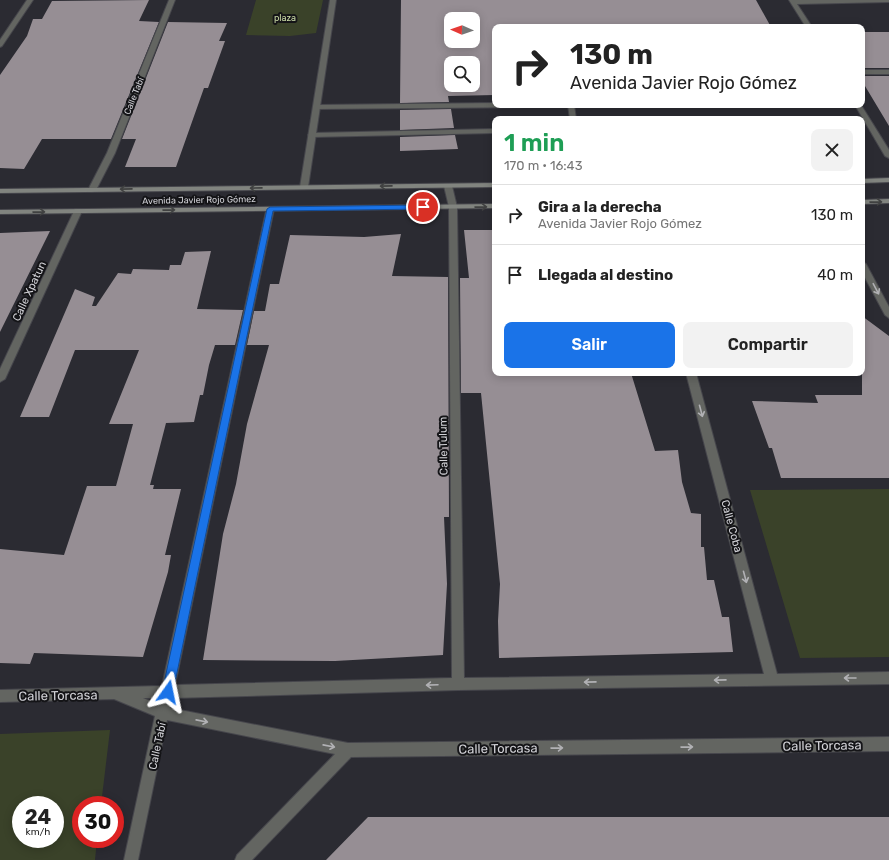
<!DOCTYPE html>
<html lang="es">
<meta charset="utf-8">
<style>
body{margin:0;font-family:Rubik,sans-serif;background:#f2f2f2;color:#222;height:100vh;display:flex;flex-direction:column;font-size:15px;white-space:nowrap}
*{box-sizing:border-box;margin:0}
p{font-size:13px;color:#767676}
.icon{flex:none;width:22px;height:22px;fill:none;stroke:currentColor;stroke-width:2;stroke-linecap:round;stroke-linejoin:round}
.map{position:relative;flex:1;overflow:hidden}
.side{position:absolute;left:492px;top:116px;width:373px;height:260px;display:flex;flex-direction:column;background:#fff;border-radius:8px;box-shadow:0 2px 10px #0003}
.side>*{flex:none}
.guide{position:absolute;left:492px;top:24px;width:373px;height:84px;border-radius:8px;box-shadow:0 2px 10px #0003;background:#fff;color:#222;overflow:hidden}
.needle{width:26px;rotate:272deg}
.fabs{position:absolute;left:444px;top:12px;display:grid;gap:8px}
.fabs a{display:grid;place-items:center;width:36px;height:36px;border-radius:8px;background:#fff;box-shadow:0 2px 10px #0003;font-size:20px}
.speed{position:absolute;left:12px;top:796px;display:flex;gap:8px;font-size:20px;font-weight:700;text-align:center}
.speed>*{display:grid;place-content:center;width:52px;height:52px;border-radius:50%;background:#fff;box-shadow:0 2px 10px #0003;line-height:1}
.speed small{font-size:10px;font-weight:400}
.speed .limit{border:6px solid #d22;background:#fff;color:#111}
.pin{position:absolute;display:grid;place-items:center;width:34px;height:34px;color:#fff;margin:-17px;border:2px solid #fff;border-radius:50%;box-shadow:0 1px 4px #0007}
.me{position:absolute;width:44px;margin:-22px;rotate:12deg;stroke-linejoin:round;filter:drop-shadow(0 0 3px #0008)}
.turn{display:flex;align-items:center;gap:14px;height:84px;padding:0 12px;font-size:18px}
.turn .icon{width:52px;height:52px;stroke-width:2.5}
.turn b{display:block;font-size:28px;line-height:34px}
.round{display:grid;place-items:center;flex:none;width:42px;height:42px;border-radius:8px;background:#f2f2f2}
.overview{display:flex;align-items:center;justify-content:space-between;height:68px;padding:0 12px}
h1{font-size:24px;font-weight:600;line-height:30px;color:#1e9e55}
.cta{display:flex;gap:8px;margin-top:auto;padding:8px 12px}
.cta a{flex:1;height:46px;border-radius:8px;background:#1a73e8;color:#fff;font-size:16px;font-weight:600;line-height:46px;text-align:center}
.cta a+a{background:#f2f2f2;color:#222}
ul{padding:0;list-style:none}
li{display:flex;align-items:center;gap:12px;height:60px;padding:0 12px;border-top:1px solid #e0e0e0}
li div{flex:1}
li b{display:block;font-size:15px}
li em{font-style:normal}
.map>svg:first-child{display:block}
</style>
<div class="map">
<svg width="889" height="860" viewBox="0 0 889 860">
<rect width="100%" height="100%" fill="#2b2b32"/>
<path fill="#3a4229" fill-rule="evenodd" d="M256,0H323L316,33L290,36L246,35Z
M889,489V657L800,658L750,490Z
M110,730L101,805H81V839H97L95,860H0V734ZM21,805H55V839H21Z"/>
<path fill="#968e94" fill-rule="evenodd" d="M149,0L139,21L159,22L111,139H42L24,169L0,168V75L27,36L33,19H42L52,1Z
M401,0H756L771,27H495V95L448,96L449,102L400,103ZM451,19H473V41H451ZM451,63H473V85H451Z
M168,22L227,23L219,41H225L208,88H204L176,167H125L136,139H122Z
M862,32H889V68H862Z
M862,76H889V126L862,81Z
M451,109L454,128L400,130V110Z
M455,135L458,149L400,151V137Z
M464,230H495V373H631L655,451L678,450L682,482L691,513L701,514V547H704L707,580H714L722,617H729L733,652L499,658L498,621L500,584L481,393H461L460,278H469Z
M50,231L0,332V233Z
M401,234L392,276L448,277L449,517H444L447,584L443,655L335,661L203,660L223,534L236,484L247,424L269,345H247L254,311H265L270,284H279L290,235L364,237Z
M211,251L197,309L243,310L235,345H215L209,365L203,395H200L194,422L166,423L150,485H154L153,489H181L165,555H171L168,572L143,657L34,653L30,664L0,663V549L64,555L87,486H116L133,424H109L139,350H75L49,417H20L75,289L95,297L92,306H96L118,273L131,274L133,269L169,270L170,265H181L185,252Z
M862,316L889,336V478H781L772,448H769L752,401L818,403L815,395H862Z
M368,817H889V860H326Z"/>
<g fill="none" stroke-linecap="round" stroke-linejoin="round">
<g stroke="#46464c" stroke-width="2">
<path id="service" d="M789,0H889V2L797,4L812,27H806Z
M862,70H889V74H862Z
M495,103V105H530L527,107L316,109L313,107L316,105Z
M568,105H574L576,119H570Z
M855,105H861L889,150V158L885,156Z
M495,129V133L312,137L308,135L312,133Z"/>
</g>
<g stroke="#46464c" stroke-width="2">
<path id="minor" d="M27,0H33L2,46L0,47V40Z
M169,0H175L115,153L96,190L92,192H89L88,190L107,153Z
M330,0H336L308,187L304,189L300,187Z
M445,184H451L452,186L457,207L464,678L764,674L686,373H696L777,674L889,672V684L458,690L172,698L170,708L348,743L889,737V751L351,757L252,860H235L237,855L335,754L167,720L138,860H124L155,716L114,699L0,702V690L162,686L267,207H273L274,209L175,685L452,678L449,207L444,186ZM143,698H159L158,704Z
M75,209H81L82,211L5,379L0,382V369Z
M862,261L866,264L889,307V318L885,315L862,272Z"/>
</g>
<g stroke="#46464c" stroke-width="2">
<path id="secondary" d="M889,178V182L862,183V179Z
M495,183V187L0,193V189Z
M889,199V203L862,204V200Z
M495,204V208L0,214V210Z"/>
</g>
<use href="#service" fill="#636561" fill-rule="evenodd"/>
<use href="#minor" fill="#636561" fill-rule="evenodd"/>
<use href="#secondary" fill="#81847f" fill-rule="evenodd"/>
</g>
<defs><path id="oneway-shaft" d="M-6 0H5M1.5-3L5.5 0L1.5 3" fill="none" stroke-width="1.6" stroke-linecap="round" stroke-linejoin="round"/></defs>
<g stroke="#404141">
<use href="#oneway-shaft" transform="translate(386 186) rotate(179)"/>
<use href="#oneway-shaft" transform="translate(256 188) rotate(179)"/>
<use href="#oneway-shaft" transform="translate(126 189) rotate(179)"/>
<use href="#oneway-shaft" transform="translate(876 202) rotate(-1)"/>
<use href="#oneway-shaft" transform="translate(481 207) rotate(-1)"/>
<use href="#oneway-shaft" transform="translate(169 210) rotate(-1)"/>
<use href="#oneway-shaft" transform="translate(39 212) rotate(-1)"/>
</g>
<g stroke="#b1b1b4">
<use href="#oneway-shaft" transform="translate(876 289) rotate(62)"/>
<use href="#oneway-shaft" transform="translate(701 411) rotate(75)"/>
<use href="#oneway-shaft" transform="translate(745 577) rotate(75)"/>
<use href="#oneway-shaft" transform="translate(850 678) rotate(180)"/>
<use href="#oneway-shaft" transform="translate(720 680) rotate(179)"/>
<use href="#oneway-shaft" transform="translate(590 682) rotate(179)"/>
<use href="#oneway-shaft" transform="translate(432 685) rotate(178)"/>
<use href="#oneway-shaft" transform="translate(202 721) rotate(11)"/>
<use href="#oneway-shaft" transform="translate(329 746) rotate(11)"/>
<use href="#oneway-shaft" transform="translate(687 747) rotate(-1)"/>
<use href="#oneway-shaft" transform="translate(557 748) rotate(-1)"/>
</g>
<path fill="#1a73e8" stroke="#114b97" d="M423,205L425,206V209L273,211L173,692L172,696L168,698L164,696L162,692L267,209L270,207Z"/>
<g text-anchor="middle" stroke-width="4" stroke-linejoin="round" paint-order="stroke">
<g font-size="9" fill="#cddda9" stroke="#141417">
<text x="285" y="21">plaza</text>
</g>
<g font-size="9" fill="#d2d2d7" stroke="#141417">
<text transform="translate(134 96) rotate(-68)" y="3">Calle Tabí</text>
<text transform="translate(199 200) rotate(-1)" y="3">Avenida Javier Rojo Gómez</text>
</g>
<g font-size="11" fill="#d2d2d7" stroke="#141417">
<text transform="translate(29 291) rotate(-65)" y="4">Calle Xpatun</text>
<text transform="translate(443 446) rotate(-91)" y="4">Calle Tulum</text>
<text transform="translate(732 526) rotate(75)" y="4">Calle Coba</text>
<text transform="translate(157 746) rotate(-78)" y="4">Calle Tabí</text>
</g>
<g font-size="13" fill="#d2d2d7" stroke="#141417">
<text transform="translate(58 695) rotate(-1)" y="5">Calle Torcasa</text>
<text transform="translate(822 745) rotate(-1)" y="5">Calle Torcasa</text>
<text transform="translate(498 748) rotate(-1)" y="5">Calle Torcasa</text>
</g>
</g>
</svg>
<div class="fabs">
<a><svg class="needle" viewBox="-14 -14 28 28"><path d="M0-13l5 13h-10z" fill="#e53935"/><path d="M0 13l5-13h-10z" fill="#767676"/></svg></a>
<a><svg class="icon" aria-label="search" viewBox="0 0 24 24"><circle cx="10" cy="10" r="6"/><path d="M15 15l6 6"/></svg></a>
</div>
<div class="speed"><div>24<small>km/h</small></div><div class="limit">30</div></div>
<div class="pin" style="left:423px;top:207px;background:#d93025"><svg class="icon" aria-label="arrive" viewBox="0 0 24 24"><path d="M6 21V4h12l-3 4 3 4H6"/></svg></div>
<svg class="me" style="left:168px;top:692px" viewBox="-20 -20 40 40"><path d="M0-17L14 15 0 8-14 15z" fill="#1a73e8" stroke="#fff" stroke-width="4"/></svg>
<div class="guide">
<div class="turn"><svg class="icon" aria-label="right" viewBox="0 0 24 24"><path d="M7 20v-9h11M14 6l5 5-5 5"/></svg><div><b>130 m</b>Avenida Javier Rojo Gómez</div></div>
</div>
<section class="side">
<div class="overview"><div><h1>1 min</h1><p>170 m · 16:43</p></div><a class="round"><svg class="icon" aria-label="close" viewBox="0 0 24 24"><path d="M6 6l12 12M18 6L6 18"/></svg></a></div>
<ul>
<li><svg class="icon" aria-label="right" viewBox="0 0 24 24"><path d="M7 20v-9h11M14 6l5 5-5 5"/></svg><div><b>Gira a la derecha</b><p>Avenida Javier Rojo Gómez</p></div><em>130 m</em></li>
<li><svg class="icon" aria-label="arrive" viewBox="0 0 24 24"><path d="M6 21V4h12l-3 4 3 4H6"/></svg><div><b>Llegada al destino</b></div><em>40 m</em></li>
</ul>
<div class="cta"><a>Salir</a><a>Compartir</a></div>
</section>
</div>
